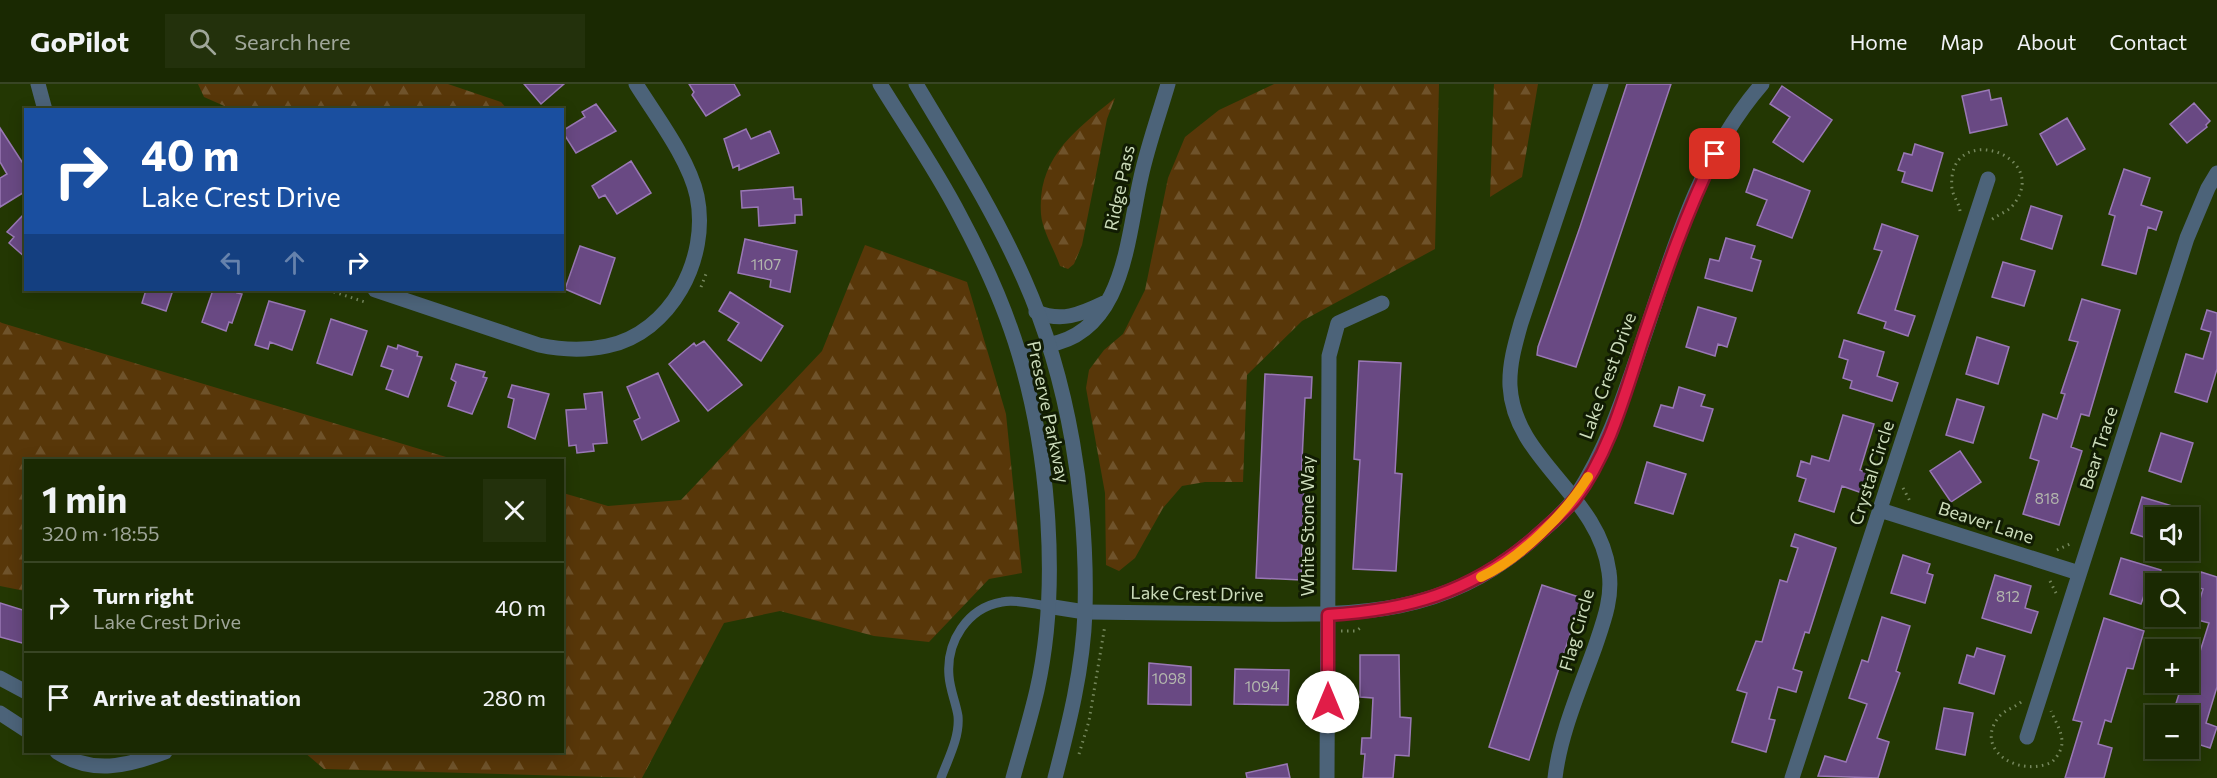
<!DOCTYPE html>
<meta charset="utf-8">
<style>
body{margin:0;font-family:Commissioner,sans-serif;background:#23310c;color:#f1f3f6;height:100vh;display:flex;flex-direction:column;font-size:22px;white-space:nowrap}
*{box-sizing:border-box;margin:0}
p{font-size:20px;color:#9fa699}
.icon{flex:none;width:33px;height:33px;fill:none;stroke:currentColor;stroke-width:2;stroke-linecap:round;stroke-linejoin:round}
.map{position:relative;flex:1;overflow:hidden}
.sheet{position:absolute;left:24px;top:375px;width:540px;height:294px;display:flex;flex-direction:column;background:#1a2902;border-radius:0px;box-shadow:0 3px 15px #0003,0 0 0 2px #384524}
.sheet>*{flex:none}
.hud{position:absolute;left:24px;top:24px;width:540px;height:183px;border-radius:0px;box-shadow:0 3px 15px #0003,0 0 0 2px #384524;background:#1a4fa0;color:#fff;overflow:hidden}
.fabs{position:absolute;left:2145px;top:423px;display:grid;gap:12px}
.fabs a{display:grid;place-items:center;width:54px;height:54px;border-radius:0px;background:#1a2902;box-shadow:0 3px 15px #0003,0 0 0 2px #384524;font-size:30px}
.pin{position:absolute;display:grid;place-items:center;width:51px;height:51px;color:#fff;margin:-26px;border-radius:12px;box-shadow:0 3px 9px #0006}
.me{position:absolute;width:66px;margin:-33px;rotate:0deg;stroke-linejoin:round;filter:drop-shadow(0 0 4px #0008)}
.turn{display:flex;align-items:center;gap:21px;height:126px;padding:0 18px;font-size:27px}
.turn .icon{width:78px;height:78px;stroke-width:2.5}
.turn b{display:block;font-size:42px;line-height:51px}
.lanes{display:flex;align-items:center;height:57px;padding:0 18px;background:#0003;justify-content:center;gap:30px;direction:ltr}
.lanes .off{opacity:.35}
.round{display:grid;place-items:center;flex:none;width:63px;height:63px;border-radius:0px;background:#23310c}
.summary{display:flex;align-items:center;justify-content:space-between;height:102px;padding:0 18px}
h1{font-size:36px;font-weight:700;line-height:45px}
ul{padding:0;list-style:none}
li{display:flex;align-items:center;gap:18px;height:90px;padding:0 18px;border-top:2px solid #384524}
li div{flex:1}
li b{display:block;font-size:22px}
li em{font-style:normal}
header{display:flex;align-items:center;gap:36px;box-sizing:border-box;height:84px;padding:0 30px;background:#1a2902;border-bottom:2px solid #384524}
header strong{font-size:28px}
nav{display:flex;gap:33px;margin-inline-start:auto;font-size:21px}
.search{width:420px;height:54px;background:#23310c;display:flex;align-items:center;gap:15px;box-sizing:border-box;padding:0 21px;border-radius:0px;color:#9fa699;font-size:22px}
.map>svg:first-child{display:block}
</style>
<header>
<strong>GoPilot</strong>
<div class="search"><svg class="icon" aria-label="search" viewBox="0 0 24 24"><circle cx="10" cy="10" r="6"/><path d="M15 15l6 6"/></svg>Search here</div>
<nav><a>Home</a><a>Map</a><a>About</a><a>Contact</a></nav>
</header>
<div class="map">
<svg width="2217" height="694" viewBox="0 0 2217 694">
<defs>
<pattern id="forest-firs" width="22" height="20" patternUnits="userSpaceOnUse" patternTransform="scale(1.5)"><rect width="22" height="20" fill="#583709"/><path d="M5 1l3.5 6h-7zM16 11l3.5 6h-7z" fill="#6f532b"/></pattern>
</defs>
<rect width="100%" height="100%" fill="#233703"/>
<path fill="url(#forest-firs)" d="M198,0H448L501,18L507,25H231L204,13Z
M1274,0H1439L1435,165L1302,237L1247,291L1243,398H1205L1182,402L1163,424L1135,474L1119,487L1106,481L1105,409L1086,304L1089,286L1104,266L1123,250L1145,206L1168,94L1185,53L1219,26Z
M1494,0H1538L1522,93L1490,113Z
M1115,14L1107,35L1082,161L1074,180L1068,185L1060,182C1055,167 1042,146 1041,130C1037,73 1076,46 1115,14Z
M865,161L967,198L1006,330L1022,489L989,495L929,558L874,552L780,527L724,539L642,694L324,685L304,668H562L563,409L608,422L681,416L822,267Z
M0,238L2,239L456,376H26L25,507L0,502Z"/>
<path fill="#694983" stroke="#9978b5" stroke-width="1.5" d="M524,0H564L541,20Z
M689,0H734L740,11L706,32L692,11L694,8Z
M1627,0H1671L1576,283L1537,271L1538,263L1580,143Z
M1782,2L1832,36L1803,78L1773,58L1790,33L1770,20Z
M1989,6L1991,16L2001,14L2007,41L1970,49L1962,12Z
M2194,19L2210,37L2206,41L2207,43L2187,59L2170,40Z
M596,20L616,47L576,69L562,47L585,33L582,28Z
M2067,34L2085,65L2057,81L2040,50Z
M0,44L26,84V107L0,123V94L7,90L0,78Z
M746,45L751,55L770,47L779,69L739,86V81L733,84L724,55Z
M1915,60L1943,69L1932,107L1902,98L1905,88L1898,86L1904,69L1912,71Z
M631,77L651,109L617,130L605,111L599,114L592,102Z
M1754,85L1810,107L1792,154L1757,141L1767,116L1746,108Z
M2124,85L2150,94L2141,121L2162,128L2156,146L2148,143L2136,190L2102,181L2115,132L2109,130Z
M793,103L794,115H801L802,131H795V139L759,142L758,123L742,124L741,107Z
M2031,122L2062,132L2052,165L2021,155Z
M26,128V174L9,159L14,153L7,148Z
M1882,140L1918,152L1895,226L1915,232L1908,252L1884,244L1886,238L1858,229L1882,167L1874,165Z
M1726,154L1755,162L1751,174L1761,177L1752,207L1705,194L1710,175L1719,177Z
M745,155L797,167L790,208L770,203L771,196L738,189Z
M580,162L615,174L600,220L565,205Z
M2003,178L2035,187L2024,222L1992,213Z
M146,206H173L166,227L142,219Z
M213,206H238L237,209L242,210L232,239L229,238L226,247L202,238Z
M730,208L783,242L761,277L728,256L739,239L719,227Z
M2082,215L2120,226L2089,332L2081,330L2071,363L2082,367L2059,441L2023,430L2039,377L2030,374L2043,330L2057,335L2065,310L2061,309L2078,258L2069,256Z
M269,217L305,227L292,266L270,258L268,265L255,261Z
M1698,223L1736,234L1727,263L1718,260L1715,272L1686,263Z
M2207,226L2217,229V285L2207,318L2175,308L2186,270L2203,275L2211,248L2201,245Z
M331,235L367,247L352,291L317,279Z
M1977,253L2009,263L1998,300L1966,290Z
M1844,256L1884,268L1877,292L1898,299L1892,317L1850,304L1852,297L1843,294L1848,276L1839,273Z
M704,257L742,301L708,327L669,280L694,259L696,262Z
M398,261L418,268L417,272L422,273L408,313L386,305L393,286L381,282L388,262L397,265Z
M1359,277L1401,279L1395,389L1402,390L1396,487L1353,485L1360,376L1354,375Z
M456,280L485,288L483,293L487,294L472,330L448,322L456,298L451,295Z
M658,289L679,337L642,356L634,337L640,334L627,303Z
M1265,290L1312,293L1311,314H1305L1301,398H1304L1301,496L1256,494Z
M512,301L549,310L535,355L508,343L514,315L508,313Z
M1679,303L1705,311L1701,322L1713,325L1703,357L1654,342L1661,321L1673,324Z
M602,308L607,359L593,360L594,367L577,369L576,361L569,362L566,326L586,325L584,310Z
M1957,315L1984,323L1973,359L1946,351Z
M1843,331L1874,340L1860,386L1868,389L1862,409L1842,402L1834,428L1799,417L1806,395L1797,392L1801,377L1810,380L1812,372L1829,377Z
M2161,349L2193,359L2181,398L2149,387Z
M1960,367L1981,398L1951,418L1930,387Z
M1647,378L1686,390L1673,430L1635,419Z
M2142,413L2199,430V434H2156V457L2131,449Z
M1795,450L1836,464L1809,549L1805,548L1793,585L1802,588L1796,608L1778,603L1769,635L1775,636L1766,668L1732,658L1747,609L1737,606L1756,557L1762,558L1780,496L1787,498L1798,464L1791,462Z
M1903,471L1930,480L1927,489L1933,491L1925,519L1891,509Z
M2121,474L2161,486L2157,500H2148L2141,520L2110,510Z
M2201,488L2217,493V603L2206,639L2217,643L2210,664L2188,657V632H2172L2180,607L2187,609L2209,539L2194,535L2203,505L2196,503Z
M1995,491L2031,502L2025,524L2038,528L2031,549L1982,534Z
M1542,501L1582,514L1529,676L1489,663Z
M0,519L26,527V560L0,553Z
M1882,533L1910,542L1896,587L1900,589L1877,654L1889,658L1878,694L1818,692L1825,672L1846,678L1867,620L1849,614L1862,576L1868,578Z
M2104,534L2144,547L2133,585L2127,584L2111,638L2105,636L2098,660L2112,664L2104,694H2065L2082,638L2073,636Z
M1977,564L2005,572L1994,610L1959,599L1967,571L1974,573Z
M1360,571H1399L1400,633L1411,634L1409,672L1395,671L1393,694H1363L1365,670H1361L1362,654H1371L1373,614L1360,613Z
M1149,579L1191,583V621L1148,620Z
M1235,585L1289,586L1288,621L1234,620Z
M1944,624L1973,629L1965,671L1936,665Z
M1287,680L1290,694H1247L1246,689Z"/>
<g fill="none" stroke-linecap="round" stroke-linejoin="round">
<path stroke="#75875c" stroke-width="3" stroke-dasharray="1.5 4.5" stroke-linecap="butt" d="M1960,127C1959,119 1953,112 1952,105C1945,36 2052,69 2014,120C2008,128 1999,130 1991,136
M701,203L706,190
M328,206L365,218
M1903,404L1911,419
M2057,466L2072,459
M2050,497L2056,509
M1341,547H1356L1363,542
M2021,618C2014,624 2004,626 1998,634C1974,666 2019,694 2052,678C2057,673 2062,666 2062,658C2062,647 2055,637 2051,627
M1079,670L1089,637L1105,541"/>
<path stroke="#4c6379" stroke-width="9" d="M1019,270L1047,261
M941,694C948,675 960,653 958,632C956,619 950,606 949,592C946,558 967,524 1002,518C1015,515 1033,520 1047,522"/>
<path stroke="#4c6379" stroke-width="15" d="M38,0L45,26
M375,206L539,261C562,266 584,267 607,262C671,249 710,174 697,112C689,75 656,32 636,0
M1036,228C1062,238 1079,231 1104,219
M1047,261C1125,249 1127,153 1141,93C1148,61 1159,31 1168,0
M1880,426L2079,489
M1047,522L1085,528C1139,529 1193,529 1248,530C1359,531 1441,533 1531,457C1546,443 1565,429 1576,412C1610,360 1627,302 1647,244C1675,159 1702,69 1762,0
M0,594L26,608
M0,629L26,646
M2027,653L2187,154L2208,104L2217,89
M57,668C93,691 127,682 165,668
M1327,694L1329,272L1338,239L1382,219
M1555,694C1560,650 1580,605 1595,563C1603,539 1613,514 1609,488C1599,410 1514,377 1510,302C1509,281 1515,260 1521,239L1601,0
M1792,694L1988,95"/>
<path stroke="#4c6379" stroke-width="15" d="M880,0C907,44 937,87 960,132C983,175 1005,223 1019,270C1049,370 1060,504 1037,606C1030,636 1021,665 1013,694
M916,0C954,64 994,127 1024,195C1069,296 1088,418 1085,528C1083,585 1069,640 1055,694"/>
</g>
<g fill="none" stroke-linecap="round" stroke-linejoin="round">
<g stroke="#92132f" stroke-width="15">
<path id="route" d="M1328,618V531C1408,526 1469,509 1532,456C1546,443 1563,430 1575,415C1610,369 1626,306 1644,252C1665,190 1686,129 1715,70"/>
</g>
<use href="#route" stroke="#e11d48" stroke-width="10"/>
<path stroke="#f59e0b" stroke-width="10" d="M1481,493C1520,475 1566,429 1588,393"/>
</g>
<g text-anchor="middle" stroke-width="6" stroke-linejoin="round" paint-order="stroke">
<g font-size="15" fill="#b3b7ad">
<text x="766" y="186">1107</text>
<text x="2047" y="420">818</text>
<text x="2008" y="518">812</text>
<text x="1169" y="600">1098</text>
<text x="1262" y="608">1094</text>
</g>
<g font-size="18" fill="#ccdcbb" stroke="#111c03">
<text transform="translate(1120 104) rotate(-78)" y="6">Ridge Pass</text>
<text transform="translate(1608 292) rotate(-70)" y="6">Lake Crest Drive</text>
<text transform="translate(1048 328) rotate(78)" y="6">Preserve Parkway</text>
<text transform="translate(2099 364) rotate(-72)" y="6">Bear Trace</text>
<text transform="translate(1872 389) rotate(-72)" y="6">Crystal Circle</text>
<text transform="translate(1986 439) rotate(18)" y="6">Beaver Lane</text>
<text transform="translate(1308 442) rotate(-90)" y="6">White Stone Way</text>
<text transform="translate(1197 510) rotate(1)" y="6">Lake Crest Drive</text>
<text transform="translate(1577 546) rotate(-74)" y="6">Flag Circle</text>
</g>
</g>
</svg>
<div class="fabs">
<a><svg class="icon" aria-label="sound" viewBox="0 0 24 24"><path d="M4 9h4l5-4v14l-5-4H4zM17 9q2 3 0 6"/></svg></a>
<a><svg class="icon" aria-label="search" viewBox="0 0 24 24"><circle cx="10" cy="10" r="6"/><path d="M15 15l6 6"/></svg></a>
<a>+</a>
<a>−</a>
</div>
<div class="pin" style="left:1715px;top:70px;background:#d93025"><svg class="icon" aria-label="arrive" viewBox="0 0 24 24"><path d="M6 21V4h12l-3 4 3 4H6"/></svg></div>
<svg class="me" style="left:1328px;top:618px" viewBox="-20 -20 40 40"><circle r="19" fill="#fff"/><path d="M0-13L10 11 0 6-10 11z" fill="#e11d48"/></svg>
<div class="hud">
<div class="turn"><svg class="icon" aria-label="right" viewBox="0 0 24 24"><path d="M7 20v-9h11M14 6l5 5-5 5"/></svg><div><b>40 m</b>Lake Crest Drive</div></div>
<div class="lanes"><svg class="icon off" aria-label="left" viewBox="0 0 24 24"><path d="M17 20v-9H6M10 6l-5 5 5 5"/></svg><svg class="icon off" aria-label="ahead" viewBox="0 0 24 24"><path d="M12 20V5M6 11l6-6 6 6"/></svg><svg class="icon" aria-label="right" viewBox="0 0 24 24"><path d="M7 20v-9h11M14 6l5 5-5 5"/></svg></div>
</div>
<section class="sheet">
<div class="summary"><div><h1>1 min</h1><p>320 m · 18:55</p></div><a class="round"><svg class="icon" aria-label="close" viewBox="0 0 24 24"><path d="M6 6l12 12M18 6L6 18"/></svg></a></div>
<ul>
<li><svg class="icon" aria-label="right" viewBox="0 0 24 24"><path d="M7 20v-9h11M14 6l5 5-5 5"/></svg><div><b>Turn right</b><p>Lake Crest Drive</p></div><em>40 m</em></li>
<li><svg class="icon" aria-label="arrive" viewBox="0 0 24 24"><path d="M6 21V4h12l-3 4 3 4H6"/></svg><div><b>Arrive at destination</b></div><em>280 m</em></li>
</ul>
</section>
</div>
